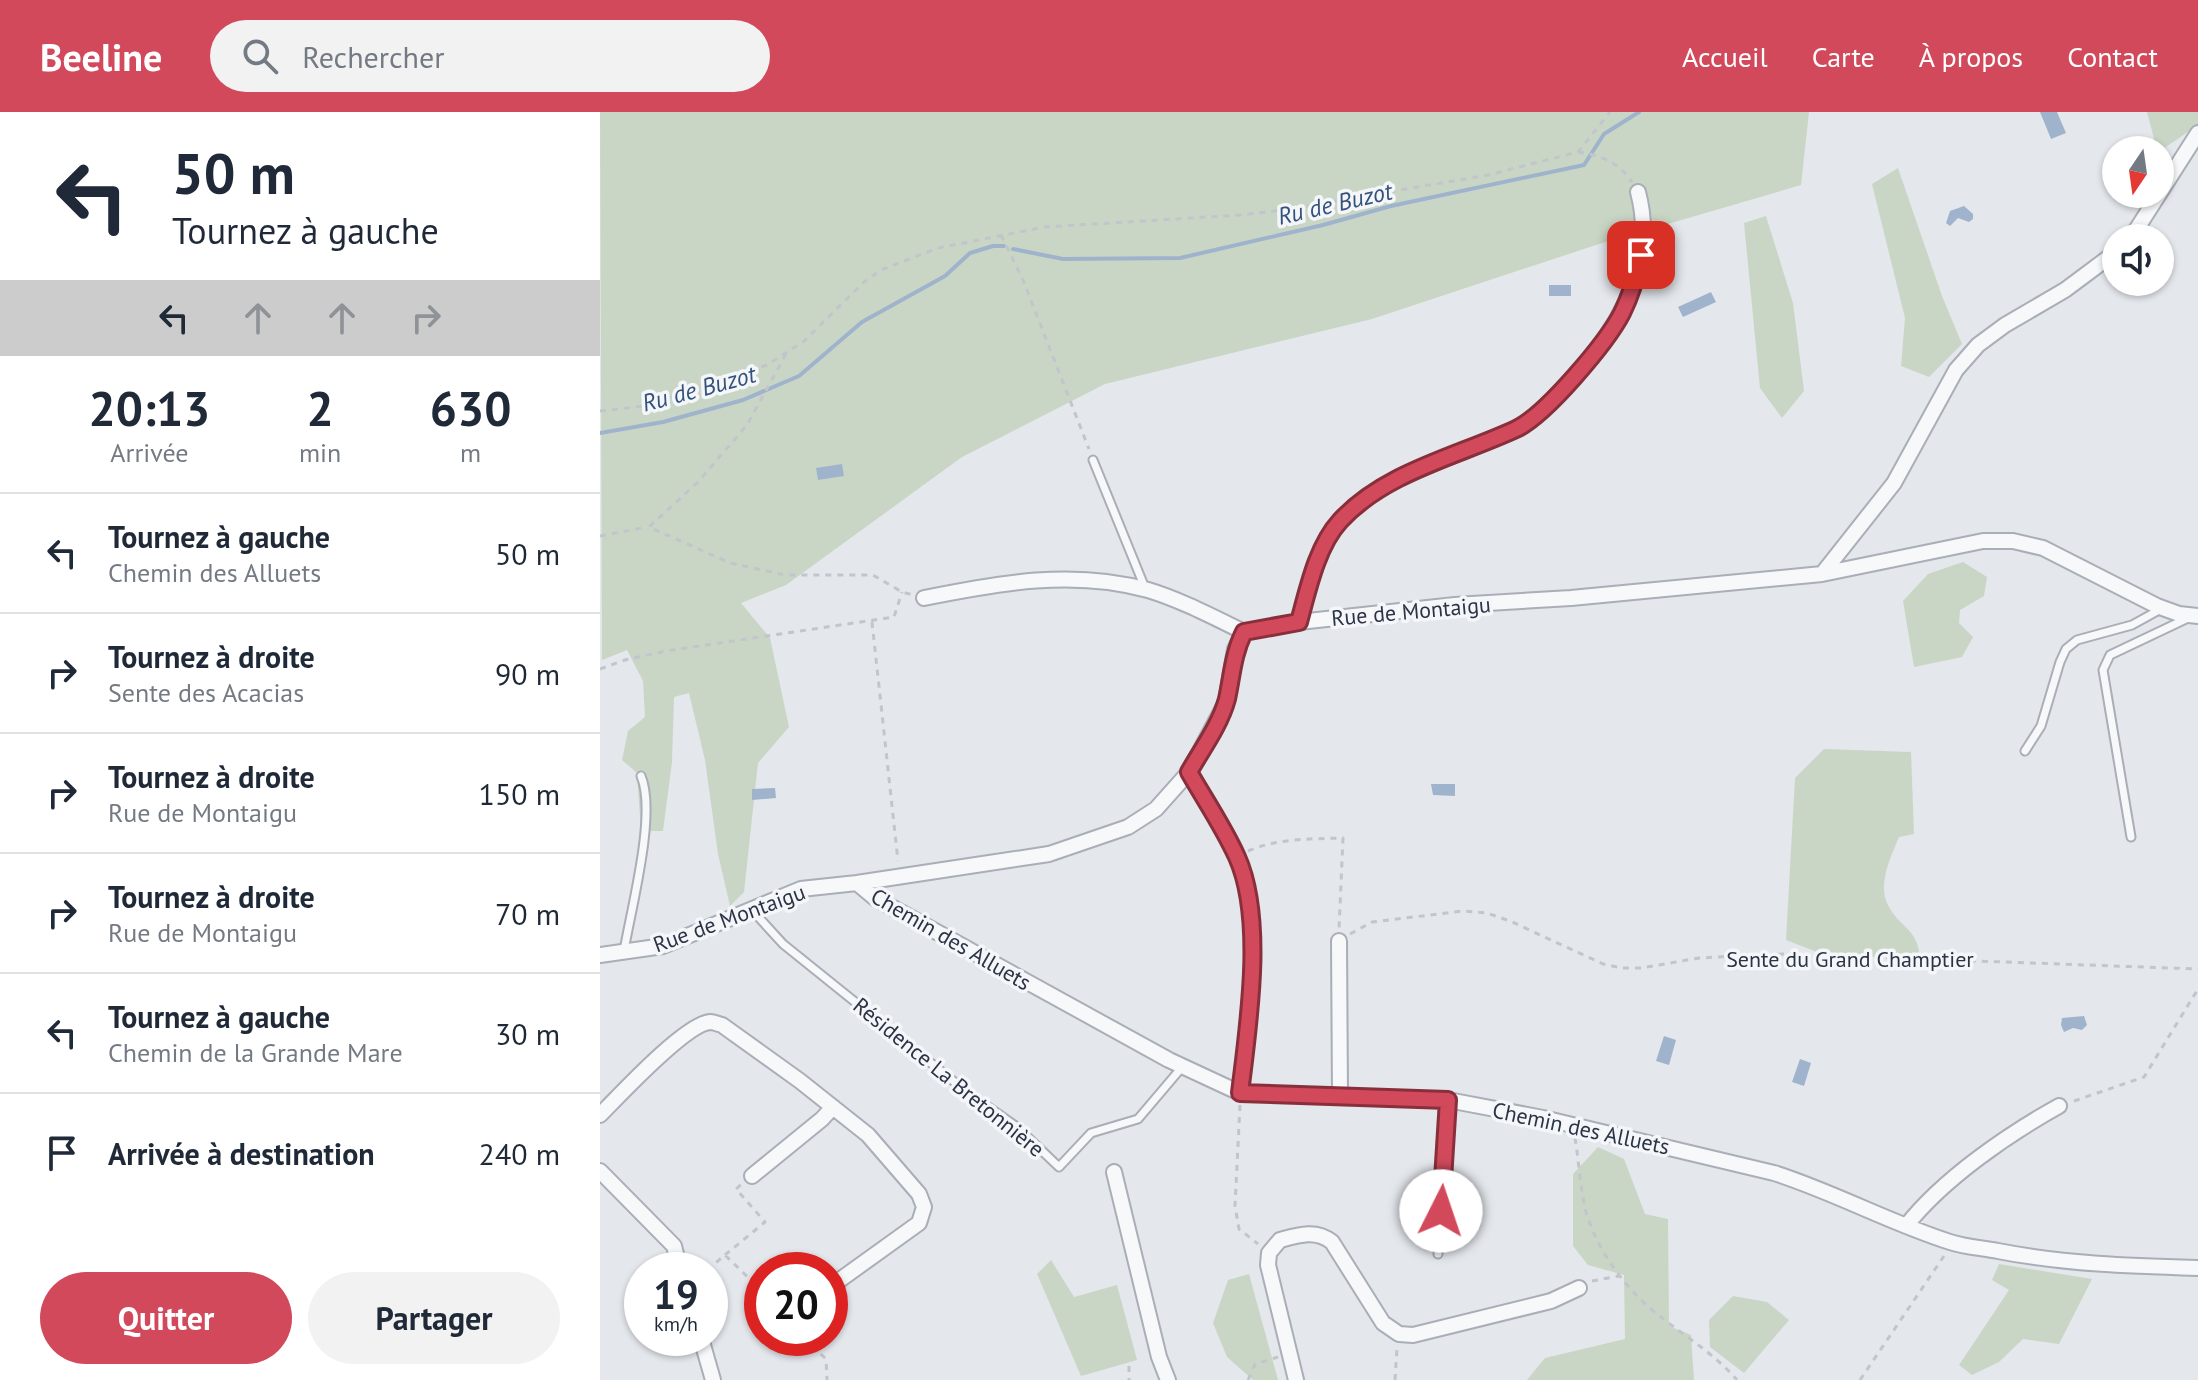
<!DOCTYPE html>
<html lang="fr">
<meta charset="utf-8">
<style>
body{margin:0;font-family:"PT Sans",sans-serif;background:#f2f2f3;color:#1f2937;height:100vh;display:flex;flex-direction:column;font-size:30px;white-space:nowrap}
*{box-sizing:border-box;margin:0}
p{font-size:26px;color:#747a83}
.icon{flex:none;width:44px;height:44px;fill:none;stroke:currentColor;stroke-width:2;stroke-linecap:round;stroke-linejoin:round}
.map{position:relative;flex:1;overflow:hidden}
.sheet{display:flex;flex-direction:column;background:#fff;width:600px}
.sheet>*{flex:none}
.top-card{background:#fff;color:#1f2937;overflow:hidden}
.needle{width:52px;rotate:193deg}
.controls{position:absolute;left:1502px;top:24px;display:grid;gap:16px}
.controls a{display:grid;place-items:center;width:72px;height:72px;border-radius:50%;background:#fff;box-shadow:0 2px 6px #0004;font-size:40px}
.speed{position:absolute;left:24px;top:1140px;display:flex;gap:16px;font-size:40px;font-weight:700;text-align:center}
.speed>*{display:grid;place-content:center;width:104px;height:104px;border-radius:50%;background:#fff;box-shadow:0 2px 6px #0004;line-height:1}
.speed small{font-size:20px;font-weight:400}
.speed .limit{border:12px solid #d22;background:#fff;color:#111}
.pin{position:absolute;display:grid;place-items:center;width:68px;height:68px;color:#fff;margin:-34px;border-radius:16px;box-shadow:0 4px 12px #0006}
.me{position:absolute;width:88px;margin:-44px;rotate:4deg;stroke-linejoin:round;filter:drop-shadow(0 0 6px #0008)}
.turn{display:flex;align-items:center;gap:28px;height:168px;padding:0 40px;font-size:36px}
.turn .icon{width:104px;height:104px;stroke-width:2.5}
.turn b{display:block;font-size:56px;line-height:68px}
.lanes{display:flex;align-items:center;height:76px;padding:0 40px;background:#0003;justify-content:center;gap:40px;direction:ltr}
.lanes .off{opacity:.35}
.eta{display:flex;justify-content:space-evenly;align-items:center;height:136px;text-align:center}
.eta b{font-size:48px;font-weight:800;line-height:56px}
.cta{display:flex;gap:16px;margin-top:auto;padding:16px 40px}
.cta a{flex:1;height:92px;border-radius:48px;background:#d1495b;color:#fff;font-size:32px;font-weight:800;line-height:92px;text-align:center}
.cta a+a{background:#f2f2f3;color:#1f2937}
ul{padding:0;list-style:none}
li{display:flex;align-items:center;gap:24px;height:120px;padding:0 40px;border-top:2px solid #e0e1e3}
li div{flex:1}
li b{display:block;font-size:30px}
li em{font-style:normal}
header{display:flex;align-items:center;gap:48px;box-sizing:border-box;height:112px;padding:0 40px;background:#d1495b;color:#fff}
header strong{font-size:38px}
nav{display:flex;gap:44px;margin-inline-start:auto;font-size:28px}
.search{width:560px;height:72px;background:#f2f2f3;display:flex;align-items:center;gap:20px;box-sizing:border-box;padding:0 28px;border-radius:44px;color:#747a83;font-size:30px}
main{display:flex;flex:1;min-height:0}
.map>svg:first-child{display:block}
</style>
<header>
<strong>Beeline</strong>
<div class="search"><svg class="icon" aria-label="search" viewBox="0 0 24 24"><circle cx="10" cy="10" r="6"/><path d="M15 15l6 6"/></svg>Rechercher</div>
<nav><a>Accueil</a><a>Carte</a><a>À propos</a><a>Contact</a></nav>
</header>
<main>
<section class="sheet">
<div class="top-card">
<div class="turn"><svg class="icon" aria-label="left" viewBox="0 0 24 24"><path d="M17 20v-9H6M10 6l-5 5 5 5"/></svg><div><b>50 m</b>Tournez à gauche</div></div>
<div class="lanes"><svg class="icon" aria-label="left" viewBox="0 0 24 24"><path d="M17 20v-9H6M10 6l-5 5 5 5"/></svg><svg class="icon off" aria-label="ahead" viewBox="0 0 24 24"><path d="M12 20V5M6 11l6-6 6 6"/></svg><svg class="icon off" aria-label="ahead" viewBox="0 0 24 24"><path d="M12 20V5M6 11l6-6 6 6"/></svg><svg class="icon off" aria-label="right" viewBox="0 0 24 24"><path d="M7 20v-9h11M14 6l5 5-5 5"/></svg></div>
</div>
<div class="eta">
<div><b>20:13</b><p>Arrivée</p></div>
<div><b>2</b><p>min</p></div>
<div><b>630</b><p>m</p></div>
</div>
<ul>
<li><svg class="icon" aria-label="left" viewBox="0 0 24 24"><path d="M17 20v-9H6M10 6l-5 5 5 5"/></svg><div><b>Tournez à gauche</b><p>Chemin des Alluets</p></div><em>50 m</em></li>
<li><svg class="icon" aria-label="right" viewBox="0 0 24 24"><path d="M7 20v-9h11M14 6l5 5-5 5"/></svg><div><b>Tournez à droite</b><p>Sente des Acacias</p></div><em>90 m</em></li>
<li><svg class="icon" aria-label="right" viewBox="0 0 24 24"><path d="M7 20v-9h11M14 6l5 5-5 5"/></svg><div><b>Tournez à droite</b><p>Rue de Montaigu</p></div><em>150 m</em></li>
<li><svg class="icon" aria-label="right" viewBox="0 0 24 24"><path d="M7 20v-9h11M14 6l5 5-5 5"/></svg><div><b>Tournez à droite</b><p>Rue de Montaigu</p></div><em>70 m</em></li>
<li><svg class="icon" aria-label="left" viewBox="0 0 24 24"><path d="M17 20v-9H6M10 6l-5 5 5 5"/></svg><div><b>Tournez à gauche</b><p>Chemin de la Grande Mare</p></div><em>30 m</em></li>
<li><svg class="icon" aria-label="arrive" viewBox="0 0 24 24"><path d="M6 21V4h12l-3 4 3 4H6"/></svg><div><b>Arrivée à destination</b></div><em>240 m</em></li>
</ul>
<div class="cta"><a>Quitter</a><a>Partager</a></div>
</section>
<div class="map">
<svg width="1598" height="1268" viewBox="0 0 1598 1268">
<rect width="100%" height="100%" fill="#e4e7ec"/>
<path fill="#c9d6c5" d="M0,0H1209L1201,73L999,132L772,207L505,272L362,345L186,473L141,491L170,526L189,615L158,651L144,780L130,794L118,742L105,648L89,581L74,585L72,650L63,719H41L37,661L22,648L28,619L45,605L43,569L27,538L2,548Z
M1547,0H1598V13L1560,39L1557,38Z
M1298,56L1342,184L1362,232L1329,265L1301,254L1305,206L1272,72Z
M1166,104L1193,191L1204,279L1182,306L1160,276L1144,111Z
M1363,450L1387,465L1384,484L1360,498L1359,511L1373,525L1362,545L1314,555L1303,489L1328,462Z
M1224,637L1311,640L1314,722L1299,725C1291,744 1277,773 1288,793C1299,816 1318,815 1320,847L1222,842L1186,828L1195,666Z
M998,1035L1024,1047L1045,1102L1068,1107L1069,1214L1091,1223L1094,1268H927L945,1246L1025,1227L1024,1163L988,1153L973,1134V1062Z
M451,1148L474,1185L517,1173L537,1248L481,1264L437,1162Z
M1399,1152L1492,1167L1459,1232L1423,1227L1399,1250L1372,1263L1359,1253L1409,1178L1392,1168Z
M649,1162L678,1268H653L627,1245L613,1211L628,1168Z
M1133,1184L1167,1190L1189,1208L1144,1261L1110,1235L1109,1208Z"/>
<path fill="#9fb4cc" d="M1440,0H1457L1466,21L1451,27Z
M1364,94L1373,102V107L1369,110L1358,106L1350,114L1346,111L1350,99Z
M949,173H971V184H949Z
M1111,180L1116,190L1083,205L1078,195Z
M242,352L244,364L218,368L216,356Z
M831,672H855V684L833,683Z
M175,676L176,686L152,688V677Z
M1484,904L1487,913L1482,918L1473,916L1464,920L1461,913L1462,906Z
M1064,924L1076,928L1069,953L1056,949Z
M1200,947L1211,951L1204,974L1192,970Z"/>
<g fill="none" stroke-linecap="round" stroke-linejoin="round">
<path stroke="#9fb4cc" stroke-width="4" d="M413,137L463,147L580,146L723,113L791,94L984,53L1004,22L1039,0
M0,321L63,310L143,288L199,264L262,210L345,164L370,141L393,134H404"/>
<g stroke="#a9aeb7" stroke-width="11">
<path id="lane" d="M493,348L545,476
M1425,639L1441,614L1460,550L1466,537L1477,528L1532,513L1561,497
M1531,725L1503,558L1510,543L1588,506
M152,798L183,832L367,980L417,1015L459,1055L491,1021L538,1007L583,954
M24,839C31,797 57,701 41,664
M838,1142L848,988"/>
</g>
<g stroke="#a9aeb7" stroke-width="18">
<path id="street" d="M1531,126L1598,21
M1222,462L1294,371L1356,258L1378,233L1405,213L1465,178L1516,140
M324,486C399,471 473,457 548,478C581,488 613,505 644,520
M699,510C708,477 717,434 740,409C787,359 859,346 918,316C935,307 950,290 964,276C1014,224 1058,155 1038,80
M644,520L699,510L855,493L971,486L1222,462L1383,429H1413L1443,436L1557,494L1579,502L1598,504
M589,660C605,688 624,716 637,745C665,807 647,915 640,981
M257,771L275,786L569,948L640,981L848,988L943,1006L1174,1061C1234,1080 1290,1111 1350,1130C1365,1135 1382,1136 1398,1139C1464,1152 1531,1154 1598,1156
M739,829L740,984
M0,843L63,834L201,777L257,771L449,742L528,715L556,697L589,660L626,590L635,537L644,520
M0,1003C19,984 85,912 110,910C114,910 118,912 122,913L200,969L268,1023L319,1082L324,1095L319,1111L230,1175
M0,1059L74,1134L80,1158
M514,1060L559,1245L568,1268
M152,1064L222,1007L233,995
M1306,1114C1343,1067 1407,1023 1459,994
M101,1226L113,1268
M696,1268L668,1153L669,1141L680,1128C698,1123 716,1117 732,1130L783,1211L799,1222L813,1223L951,1189L979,1176"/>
</g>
<path stroke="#c2c5cb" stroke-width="3" stroke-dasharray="6 6" stroke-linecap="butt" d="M978,40C1000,43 1020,51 1032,70
M401,123L423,168L489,337
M186,242L147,313L98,370L49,415L130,451L185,463H273L302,480L313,483
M0,299L45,294L167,253L204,229L264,170L281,158L338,136L445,115L640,103L683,98L888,63L978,40L1010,0
M0,424L47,415
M272,510L298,749
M0,557L25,548L66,539L294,505L302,480
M648,739C679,726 710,727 743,726L739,817
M750,822L772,810L863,799L887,801L910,809L1003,852L1022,856H1041L1099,846L1182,842L1598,857
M1474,989L1544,965L1598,877
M640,993L635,1094L639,1117L658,1132
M975,1026C979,1050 980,1076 986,1100C997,1137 1022,1172 1051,1197C1079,1221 1112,1239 1137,1268
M125,1143L165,1110L136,1077L143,1071
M107,1158L125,1143L162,1179
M992,1169L1019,1164
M203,1226L226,1247L227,1268
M529,1254V1268
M648,1268L655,1252L678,1245
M795,1268L797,1236
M1260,1268L1344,1144"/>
<use href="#lane" stroke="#f7f8fa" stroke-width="7"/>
<use href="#street" stroke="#f7f8fa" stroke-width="14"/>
</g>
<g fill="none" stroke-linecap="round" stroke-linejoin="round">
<g stroke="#882f3b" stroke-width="20">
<path id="route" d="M841,1099L848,988L640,981C648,915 665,807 637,745C624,716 605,688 589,660C602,637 620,613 627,587C632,564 633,542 644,520L699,510C708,477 717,434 740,409C785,360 858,344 916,317C946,303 1007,230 1022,201C1031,183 1037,162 1041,143"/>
</g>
<use href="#route" stroke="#d1495b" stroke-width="14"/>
</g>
<g text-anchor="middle" stroke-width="7" stroke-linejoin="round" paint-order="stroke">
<g font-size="22" fill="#2b3445" stroke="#f4f6f9">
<text transform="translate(811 499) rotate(-5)" y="8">Rue de Montaigu</text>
<text transform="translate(129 806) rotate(-20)" y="8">Rue de Montaigu</text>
<text transform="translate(351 827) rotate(30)" y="8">Chemin des Alluets</text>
<text x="1250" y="855">Sente du Grand Champtier</text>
<text transform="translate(349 965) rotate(39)" y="8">Résidence La Bretonnière</text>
<text transform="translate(981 1016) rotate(12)" y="8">Chemin des Alluets</text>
</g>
<g font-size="24" font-style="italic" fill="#34527a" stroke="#f4f6f9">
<text transform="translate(735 92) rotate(-13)" y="8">Ru de Buzot</text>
<text transform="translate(99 277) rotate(-15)" y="8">Ru de Buzot</text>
</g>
</g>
</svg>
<div class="controls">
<a><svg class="needle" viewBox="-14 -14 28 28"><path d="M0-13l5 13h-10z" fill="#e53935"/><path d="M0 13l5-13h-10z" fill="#747a83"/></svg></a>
<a><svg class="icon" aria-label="sound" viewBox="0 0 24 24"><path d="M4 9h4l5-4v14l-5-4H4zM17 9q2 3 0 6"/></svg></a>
</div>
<div class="speed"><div>19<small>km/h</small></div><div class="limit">20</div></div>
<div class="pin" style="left:1041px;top:143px;background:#d93025"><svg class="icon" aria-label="arrive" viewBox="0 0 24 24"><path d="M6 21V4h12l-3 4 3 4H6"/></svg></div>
<svg class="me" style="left:841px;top:1099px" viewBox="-20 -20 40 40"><circle r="19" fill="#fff"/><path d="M0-13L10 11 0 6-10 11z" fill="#d1495b"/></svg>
</div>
</main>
